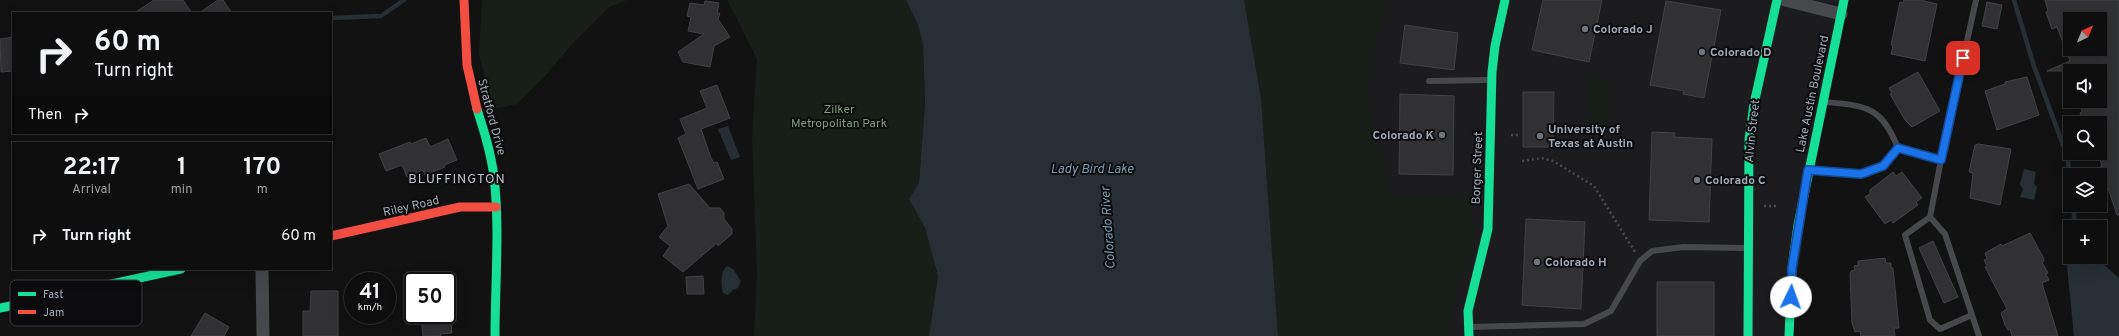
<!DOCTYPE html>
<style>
body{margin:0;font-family:Overpass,sans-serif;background:#171717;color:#f1f3f6;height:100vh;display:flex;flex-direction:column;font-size:15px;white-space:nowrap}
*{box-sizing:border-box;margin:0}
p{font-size:13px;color:#9b9c9e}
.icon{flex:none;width:22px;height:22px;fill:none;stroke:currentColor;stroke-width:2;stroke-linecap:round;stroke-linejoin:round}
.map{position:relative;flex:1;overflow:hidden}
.panel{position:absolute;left:12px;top:142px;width:320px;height:128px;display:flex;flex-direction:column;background:#0e0e0e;border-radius:0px;box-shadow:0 4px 16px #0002,0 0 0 1px #2e2e2e}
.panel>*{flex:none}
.banner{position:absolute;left:12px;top:12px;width:320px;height:122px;border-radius:0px;box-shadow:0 4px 16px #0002,0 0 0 1px #2e2e2e;background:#0e0e0e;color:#f1f3f6;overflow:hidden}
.needle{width:26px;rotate:43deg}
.controls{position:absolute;left:2063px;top:12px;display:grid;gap:8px}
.controls a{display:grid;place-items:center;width:44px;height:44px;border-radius:0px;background:#0e0e0e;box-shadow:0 4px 16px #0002,0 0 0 1px #2e2e2e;font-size:20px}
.speed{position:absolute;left:344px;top:272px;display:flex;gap:8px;font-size:20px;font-weight:700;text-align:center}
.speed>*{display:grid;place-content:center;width:52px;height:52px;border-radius:50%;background:#0e0e0e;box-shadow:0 4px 16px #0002,0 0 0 1px #2e2e2e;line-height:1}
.speed small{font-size:10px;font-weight:400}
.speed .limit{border:2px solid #111;border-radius:6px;background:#fff;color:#111}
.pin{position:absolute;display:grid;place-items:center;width:34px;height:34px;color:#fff;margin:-17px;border-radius:8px;box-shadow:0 2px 6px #0006}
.me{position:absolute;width:44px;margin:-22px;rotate:3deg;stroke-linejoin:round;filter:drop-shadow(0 0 3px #0008)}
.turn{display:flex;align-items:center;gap:14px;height:84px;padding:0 16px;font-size:18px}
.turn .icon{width:52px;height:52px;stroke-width:2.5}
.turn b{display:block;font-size:28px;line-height:34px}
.then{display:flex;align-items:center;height:38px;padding:0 16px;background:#0003;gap:8px;font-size:15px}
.eta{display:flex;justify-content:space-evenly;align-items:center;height:68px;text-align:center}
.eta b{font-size:24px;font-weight:700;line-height:28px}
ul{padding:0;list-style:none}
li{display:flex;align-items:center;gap:12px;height:52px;padding:0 16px}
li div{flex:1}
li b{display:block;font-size:15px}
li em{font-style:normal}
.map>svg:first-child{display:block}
</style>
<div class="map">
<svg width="2119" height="336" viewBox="0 0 2119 336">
<rect width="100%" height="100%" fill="#121212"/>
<path fill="#1c1c1e" d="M1244,0H1844L1822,101L1789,336H1278L1261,98Z"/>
<path fill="#181f18" d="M482,0H627L609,7L571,45L546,75L517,104L493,109L479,55Z
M727,0H906L918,25L923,44L925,104L919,183L909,199L925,228L938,276L929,336H754L757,277L752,135L757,59Z
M1244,0H1386L1366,93L1392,196L1474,195L1469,221L1477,222L1468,276L1459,274L1448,336H1278L1261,98Z
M1591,76L1603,77L1609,80L1610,130H1588V80Z"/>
<path fill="#252f34" d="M906,0H1244L1261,98L1278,336H929L938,276L925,228L909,199L919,183L925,104L923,44L918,25Z
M728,126L740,157L731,160L718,129Z
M2024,169L2036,172L2034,184L2037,187L2034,200L2020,197L2023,189L2020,184Z
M2070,257H2095L2119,278V336H2074L2067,267Z
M727,266L733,269L741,281L738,288L733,290L728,295L723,293C721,285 720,272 727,266Z"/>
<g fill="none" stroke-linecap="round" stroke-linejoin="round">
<path stroke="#252f34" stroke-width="4.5" d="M2014,0L2034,66L2067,156L2070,176
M331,18L381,16L404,0
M2074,205V227"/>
</g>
<path fill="#313133" stroke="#404246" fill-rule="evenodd" d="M154,0H183L192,13H134Z
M218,0H223L232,13H199Z
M1543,0H1602L1589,62L1532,50Z
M1904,0H1920L1937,4L1925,61L1891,54L1893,46L1891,45L1900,2L1903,3Z
M2045,0H2119V215H2117L2108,188L2105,189L2098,168L2102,166L2098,154H2100V123H2083L2080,113L2082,112L2080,101H2100V71H2047L2070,61L2057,27L2052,29L2046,12L2048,11ZM2070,19H2100V49L2070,50Z
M705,1L719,3L717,13H720L718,19L730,37L714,46L710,67L683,62L678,52L704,34L688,31L691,17L687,16L690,3L704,5Z
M1666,1L1721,10L1704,98L1683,94L1684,91L1650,85Z
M1987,2L2002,5L1997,29L1982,26Z
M1405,25L1458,33L1454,70L1400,63Z
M13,37V71L1,72L0,39Z
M1918,72L1940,111L1912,127L1905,120L1890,94L1892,93L1889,88Z
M2027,77L2039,115L1997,130L1985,91L2005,84V82Z
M717,85L730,118L701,129L711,158L714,163L717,162L724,179L698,189L678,138L686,134L680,119L707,108L700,91Z
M1523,92H1554L1553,147H1523Z
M1400,94L1454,96L1453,175L1399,174Z
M1652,132L1675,133L1674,137L1712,139L1709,222L1649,220Z
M426,138L430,147L448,139L457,160L444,165L445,167L425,175L423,170L407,177L402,165L386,171L379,154L410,142L411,144Z
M1978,144L2011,149L2000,205L1970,198L1973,173L1969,172L1975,145Z
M1893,172L1896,176L1902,172L1922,198L1916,202L1918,205L1893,223L1891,220L1885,224L1865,197L1870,194V190Z
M689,184L710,208H720L724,213V219L732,229V234L718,246L717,243L683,272L663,256L670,246L659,237L668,226L658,194Z
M1526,219L1585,222L1581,309L1522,305Z
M2030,233L2043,257L2044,261L2042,262L2048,273L2046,274L2049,280L2042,283L2058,336H2012L2010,329L2008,330L2005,325L2001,313L2007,309L1985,267L1987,266L1984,260L1987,259L1985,253L2001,244L2002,246Z
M1933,241L1958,297L1944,303L1919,248Z
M1885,258L1886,263H1891V268H1893L1899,328H1894L1895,336H1861L1860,331L1855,332L1852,323L1850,274L1851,271L1855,270L1854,266L1858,265V261Z
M703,276L704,294H687L686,277Z
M1657,282H1714V336H1657Z
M311,291H338V336H303V311H310Z
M205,313L229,327L224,336H191Z
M421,315H450L452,333L440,334L441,336H423Z"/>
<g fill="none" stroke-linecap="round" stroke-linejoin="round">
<path stroke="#47494d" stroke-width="2.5" stroke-dasharray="2 3" stroke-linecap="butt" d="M1511,135H1521
M1522,161L1542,158L1553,161L1594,186L1635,252
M1764,206H1777"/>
<path stroke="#46484b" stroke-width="6" d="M1429,81L1490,80
M1825,102C1867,106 1881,106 1898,148
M1898,148L1941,160L1976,0
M1810,170L1861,174L1883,166L1898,148
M1930,217L1945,234L1972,315L1940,329L1930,320L1905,235L1930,217L1941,160
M1972,315L1979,336
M1470,327L1584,324L1611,311L1640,261L1652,251L1683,247L1747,248"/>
<path stroke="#46484b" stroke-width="13" d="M1785,0L1841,14
M262,269L263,336"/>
<path stroke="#16e098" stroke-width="9" d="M477,109C484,131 491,153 494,177C500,227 495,285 495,336
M0,308L181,269
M1469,336L1468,311L1488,229L1492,72L1495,46L1505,0
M1748,336L1749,140L1754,104L1777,0
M1789,336L1792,268L1798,225L1844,0"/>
<path stroke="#f24e42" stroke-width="9" d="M464,0L467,65L477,109
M331,236L460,207H496"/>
</g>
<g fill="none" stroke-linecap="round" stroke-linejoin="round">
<g stroke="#114b97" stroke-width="10">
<path id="route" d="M1791,297L1792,268L1808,170L1861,174L1883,166L1898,148L1941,160L1963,58"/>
</g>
<use href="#route" stroke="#1a73e8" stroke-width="7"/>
</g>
<g fill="#6f757b" stroke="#0c0c0e" stroke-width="1.5">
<circle cx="1585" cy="29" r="4"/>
<circle cx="1702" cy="52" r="4"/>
<circle cx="1442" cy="135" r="4"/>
<circle cx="1540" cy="136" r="4"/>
<circle cx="1697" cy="180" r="4"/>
<circle cx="1537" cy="262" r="4"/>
</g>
<g text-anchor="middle" stroke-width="4" stroke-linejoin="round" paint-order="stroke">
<g font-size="12" font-weight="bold" fill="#a1aab4" stroke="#0c0c0e" text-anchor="start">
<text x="1593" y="33">Colorado J</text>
<text x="1710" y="56">Colorado D</text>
<text x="1548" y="133">University of<tspan x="1548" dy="14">Texas at Austin</tspan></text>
<text x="1434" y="139" text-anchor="end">Colorado K</text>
<text x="1705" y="184">Colorado C</text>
<text x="1545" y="266">Colorado H</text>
</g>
<g font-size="12" fill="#a1aab4" stroke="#0c0c0e">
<text transform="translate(1812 94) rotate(-78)" y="4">Lake Austin Boulevard</text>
<text transform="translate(492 117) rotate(75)" y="4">Stratford Drive</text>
<text transform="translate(1752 131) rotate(-84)" y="4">Alvin Street</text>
<text transform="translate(1477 168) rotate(-88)" y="4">Borger Street</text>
<text transform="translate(411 206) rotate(-13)" y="4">Riley Road</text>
</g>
<g font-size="12" fill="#7aa177" stroke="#0c0c0e">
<text x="839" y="113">Zilker<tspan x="839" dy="14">Metropolitan Park</tspan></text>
</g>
<g font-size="13" font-style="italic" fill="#769eb2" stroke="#0c0c0e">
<text x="1092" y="173">Lady Bird Lake</text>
<text transform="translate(1107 228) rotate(-94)" y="5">Colorado River</text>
</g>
<g font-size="13" letter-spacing="1" fill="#c3c8d0" stroke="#0c0c0e">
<text x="457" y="183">BLUFFINGTON</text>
</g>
</g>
<rect x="10" y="280" width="132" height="46" rx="6" fill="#0c0c0e" stroke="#393b40" stroke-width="1"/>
<rect x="18" y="292" width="18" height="4" fill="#16e098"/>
<rect x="18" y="310" width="18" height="4" fill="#f24e42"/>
<g font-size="11" fill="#a1aab4">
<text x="43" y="298">Fast</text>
<text x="43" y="316">Jam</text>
</g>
</svg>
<div class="controls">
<a><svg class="needle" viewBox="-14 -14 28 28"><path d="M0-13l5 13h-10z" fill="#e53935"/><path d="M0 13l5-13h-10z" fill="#9b9c9e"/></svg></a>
<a><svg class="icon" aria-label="sound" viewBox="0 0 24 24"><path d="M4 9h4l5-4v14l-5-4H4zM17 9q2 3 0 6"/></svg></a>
<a><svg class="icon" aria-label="search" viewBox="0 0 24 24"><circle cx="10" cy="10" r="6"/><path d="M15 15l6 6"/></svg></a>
<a><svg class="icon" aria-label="layers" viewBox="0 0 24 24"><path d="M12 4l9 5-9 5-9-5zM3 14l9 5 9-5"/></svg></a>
<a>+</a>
</div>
<div class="speed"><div>41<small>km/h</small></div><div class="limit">50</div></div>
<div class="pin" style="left:1963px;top:58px;background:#d93025"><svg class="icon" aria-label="arrive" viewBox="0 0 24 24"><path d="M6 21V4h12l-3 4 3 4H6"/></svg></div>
<svg class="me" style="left:1791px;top:297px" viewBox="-20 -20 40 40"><circle r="19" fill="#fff"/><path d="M0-13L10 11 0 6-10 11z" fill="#1a73e8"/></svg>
<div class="banner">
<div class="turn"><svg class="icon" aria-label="right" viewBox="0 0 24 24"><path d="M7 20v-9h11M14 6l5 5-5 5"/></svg><div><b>60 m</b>Turn right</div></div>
<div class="then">Then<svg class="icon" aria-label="right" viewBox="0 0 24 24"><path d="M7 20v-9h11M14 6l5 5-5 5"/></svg></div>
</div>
<section class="panel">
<div class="eta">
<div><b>22:17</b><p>Arrival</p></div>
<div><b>1</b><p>min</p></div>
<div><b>170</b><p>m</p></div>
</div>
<ul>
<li><svg class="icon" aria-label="right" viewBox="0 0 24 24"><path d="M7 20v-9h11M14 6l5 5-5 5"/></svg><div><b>Turn right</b></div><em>60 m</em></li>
</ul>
</section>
</div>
